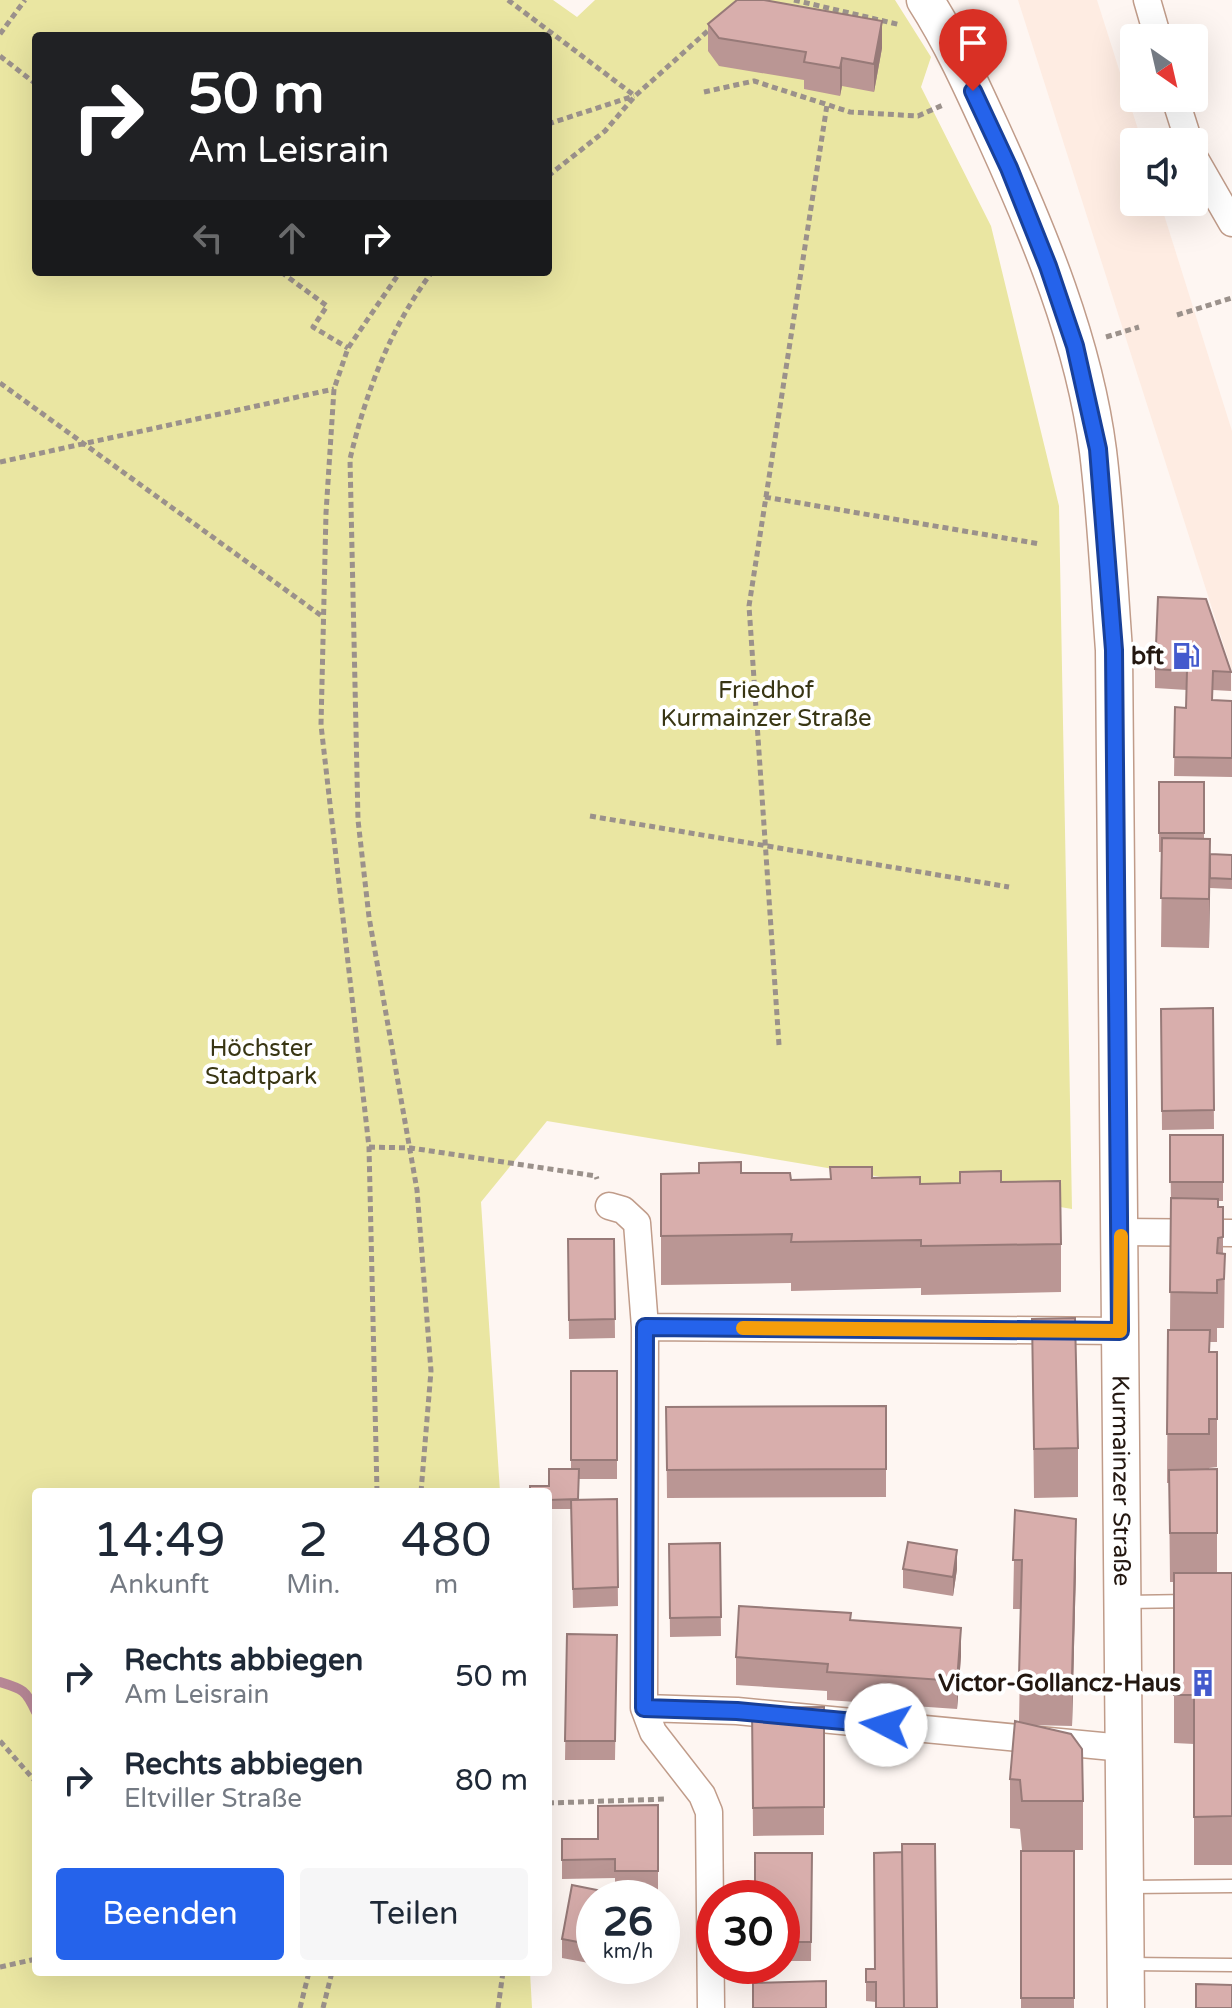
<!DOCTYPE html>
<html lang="de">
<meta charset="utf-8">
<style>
body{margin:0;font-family:"Varela Round",sans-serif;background:#f6f6f7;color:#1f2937;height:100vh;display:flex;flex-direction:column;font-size:30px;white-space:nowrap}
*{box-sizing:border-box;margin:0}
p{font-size:26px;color:#747a83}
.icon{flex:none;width:44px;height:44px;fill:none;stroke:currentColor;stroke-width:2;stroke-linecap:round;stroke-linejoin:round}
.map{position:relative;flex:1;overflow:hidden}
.panel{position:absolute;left:32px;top:1488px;width:520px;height:488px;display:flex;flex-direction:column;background:#fff;border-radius:8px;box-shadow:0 8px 32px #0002}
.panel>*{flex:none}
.guide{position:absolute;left:32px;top:32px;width:520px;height:244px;border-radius:8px;box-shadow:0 8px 32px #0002;background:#202124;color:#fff;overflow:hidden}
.needle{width:52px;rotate:146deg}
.fabs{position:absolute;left:1120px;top:24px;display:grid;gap:16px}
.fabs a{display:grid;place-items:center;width:88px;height:88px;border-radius:8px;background:#fff;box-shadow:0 8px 32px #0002;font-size:40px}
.speed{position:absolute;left:576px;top:1880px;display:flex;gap:16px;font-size:40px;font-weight:700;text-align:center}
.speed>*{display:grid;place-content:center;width:104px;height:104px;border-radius:50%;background:#fff;box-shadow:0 8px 32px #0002;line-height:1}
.speed small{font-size:20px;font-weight:400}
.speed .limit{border:12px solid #d22;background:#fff;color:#111}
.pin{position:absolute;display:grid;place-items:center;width:68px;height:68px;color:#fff;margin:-82px -34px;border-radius:50% 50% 50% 0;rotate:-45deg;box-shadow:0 0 8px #0007}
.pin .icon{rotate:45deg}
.me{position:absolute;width:88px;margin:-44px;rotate:275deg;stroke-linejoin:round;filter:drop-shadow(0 0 6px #0008)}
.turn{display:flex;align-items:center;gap:28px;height:168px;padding:0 24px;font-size:36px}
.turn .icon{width:104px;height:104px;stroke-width:2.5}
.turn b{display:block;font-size:56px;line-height:68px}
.lanes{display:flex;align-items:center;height:76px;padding:0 24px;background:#0003;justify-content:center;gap:40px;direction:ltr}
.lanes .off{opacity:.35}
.eta{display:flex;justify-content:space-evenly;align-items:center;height:136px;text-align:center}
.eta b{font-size:48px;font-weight:600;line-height:56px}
.button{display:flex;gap:16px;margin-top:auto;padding:16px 24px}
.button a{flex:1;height:92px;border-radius:8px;background:#2563eb;color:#fff;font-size:32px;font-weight:600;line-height:92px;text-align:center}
.button a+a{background:#f6f6f7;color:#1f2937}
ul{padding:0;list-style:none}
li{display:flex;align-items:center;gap:24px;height:104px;padding:0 24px}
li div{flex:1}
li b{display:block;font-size:30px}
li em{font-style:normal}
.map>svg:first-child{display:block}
</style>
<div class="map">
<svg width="1232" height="2008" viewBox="0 0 1232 2008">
<rect width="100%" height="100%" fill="#fef6f2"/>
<path fill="#feece2" d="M1018,0H1097L1142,142H1134V202H1160L1232,431V671Z"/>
<path fill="#eae6a2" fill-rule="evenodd" d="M0,0H553L577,17L595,0H895L931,57L921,87L991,226L1059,506L1072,1209L547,1121L481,1202L500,1492H36V1972H530L532,2008H0ZM36,36H548V272H36Z"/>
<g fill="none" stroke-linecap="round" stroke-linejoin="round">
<path stroke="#b78796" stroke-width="10" d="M0,1682C23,1689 26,1690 36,1712"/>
<g stroke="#c09c8a" stroke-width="15">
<path id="service" d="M1127,1602L1189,1601
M1128,1887L1232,1886
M1127,1964L1232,1965"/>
</g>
<g stroke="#c09c8a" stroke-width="29">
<path id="minor" d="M1147,0L1158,38
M1175,98L1189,142
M1194,157L1232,223
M609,1206L623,1210L637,1223L645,1327L644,1708L653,1732L702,1795L709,1812L711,2008
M1121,1232L1232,1233
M645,1327L1120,1331
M644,1708L737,1711L1123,1748"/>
</g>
<g stroke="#c09c8a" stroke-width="39">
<g id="secondary">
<path id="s1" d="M925,0C952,42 973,89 994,135C1039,234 1084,341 1098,451C1106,516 1109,584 1114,650L1126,2008"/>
</g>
</g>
<path stroke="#9b918b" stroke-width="5" stroke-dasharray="6 4" stroke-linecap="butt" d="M508,0L635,96
M794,0L901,25
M0,34L25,0
M0,56L36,84
M704,92L754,81L850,112L918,116L943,105
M548,124L634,96
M548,176L605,131L635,96L712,27
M281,272L327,306L313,327L348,348
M1177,315L1232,298
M1106,337L1139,327
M0,383L323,617
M0,462L334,389
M765,497L1040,544
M590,816L1009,887
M779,1045L749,606L827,105
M369,1147L411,1148L596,1176L597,1179
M377,1492L369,1147L321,725L326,513L334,389L348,348L400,272
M421,1492L431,1371L417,1190L369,917L358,820L350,459C366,392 390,328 432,272
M0,1741L36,1782
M548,1803L667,1799
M0,1967L36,1959
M300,2008L309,1972
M323,2008L332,1972
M498,2008L503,1972"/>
<use href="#service" stroke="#fff" stroke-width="12"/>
<use href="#minor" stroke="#fff" stroke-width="26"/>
<use href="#secondary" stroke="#fff" stroke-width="36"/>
</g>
<path fill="#ba9694" d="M708,24L882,48L874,92L842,86L840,96L804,89V80L719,66L708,51Z
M1155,669L1231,672V691L1213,690V700L1232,701V777L1174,776L1175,707L1186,708L1187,690L1155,688Z
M1159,782H1204V839L1210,854L1232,855V889L1210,888L1209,948L1161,947L1162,852H1159Z
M1213,1008L1214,1129L1162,1130L1161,1009Z
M1170,1135H1223V1201H1218V1207H1223V1254H1225L1224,1328H1217V1342H1210V1352L1217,1401V1467L1209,1468V1469H1217V1573H1232V1865H1194V1744L1174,1743V1582H1170L1169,1483H1167L1168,1330H1170L1171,1201Z
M741,1173L791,1180L872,1178L920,1184L1001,1182L1061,1244V1292L921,1295V1288L791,1291V1283L661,1285V1174Z
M568,1239H614L615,1338L569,1339Z
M1032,1319L1078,1448V1497L1034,1498Z
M571,1371H617V1479H578V1499H617L618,1606L573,1608L571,1509H548V1492L571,1469Z
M886,1406V1497L667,1498L666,1407Z
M1015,1510L1076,1568L1072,1726L1030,1725L1083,1801V1850H1022L1020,1829L1010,1828V1779L1019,1722L1021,1609H1013Z
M720,1543L721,1636L670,1637L669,1544Z
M903,1569H957L953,1596L903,1588Z
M851,1620L961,1656L957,1709L827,1700V1691L736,1685V1657Z
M567,1634L617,1635L615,1760H565Z
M824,1707V1835L753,1836L752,1708Z
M658,1805V1890H615V1878L562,1879V1839H598Z
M1021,1851H1074V2008H1021Z
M812,1853L811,1961H782V1898Z
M572,1885L617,1894V1898H594V1964L562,1958V1939Z
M866,1969L937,2008L866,2001Z"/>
<path fill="#977a78" d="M882,21V48L874,92V64Z
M842,58V86L840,96V68Z
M1210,839V888L1209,948V899Z
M1076,1519V1568L1072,1726V1677Z
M957,1550V1569L953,1596V1577Z
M961,1628V1656L957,1709V1681Z"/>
<path fill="#d8aeac" stroke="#977a78" stroke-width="2" d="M737,0H764L882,21L874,64L842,58L840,68L804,62L806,52L719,38L708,24Z
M1158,597L1206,599L1231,672L1213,671L1212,700L1232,701V758L1174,757L1175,707L1186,708L1187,671L1155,669Z
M1159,782H1204V833H1159Z
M1162,838L1210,839L1209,899L1161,898Z
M1210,854L1232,855V879L1210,878Z
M1213,1008L1214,1110L1162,1111L1161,1009Z
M1170,1135H1223V1182H1170Z
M741,1162V1173H790L791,1180L831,1179L830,1167H872V1178L920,1177V1184L960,1183V1172L1001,1171V1182L1060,1181L1061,1244L921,1246V1240L791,1242L792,1234L661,1236V1174L699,1173V1163Z
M1171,1198L1218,1199V1207H1223V1237L1218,1238L1217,1253L1225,1254L1224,1279L1217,1280V1293L1170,1292Z
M568,1239H614L615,1319L569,1320Z
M1075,1318L1078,1448L1034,1449L1032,1319Z
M1168,1330H1210L1209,1352H1217V1419H1209V1434H1167Z
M571,1371H617V1460H571Z
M886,1406V1469L667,1470L666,1407Z
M549,1469H579L578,1499L548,1500V1492H530V1486H549Z
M1217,1469V1533H1170L1169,1470Z
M617,1499L618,1587L573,1589L571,1500Z
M1015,1510L1076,1519L1072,1677L1019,1676L1022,1560H1013Z
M908,1542L957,1550L953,1577L903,1569Z
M720,1543L721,1617L670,1618L669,1544Z
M1174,1573H1232V1816L1194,1817V1695H1174Z
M739,1606L851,1613L850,1620L961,1628L957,1681L827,1672L828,1664L736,1657Z
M567,1634L617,1635L615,1741H565Z
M824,1707V1807L753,1808L752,1708Z
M1015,1721L1071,1734L1082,1749L1083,1801H1022L1020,1780L1010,1779Z
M658,1805V1871H615V1859L562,1860V1839H598V1806Z
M902,1844H935L937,2008H904Z
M1021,1851H1074V1998H1021Z
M902,1852L904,2008H876V1982H866V1969H875L874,1853Z
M755,1853H812L811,1942H782V1898H755Z
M572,1885L617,1894L616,1898H594V1945L562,1939Z
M826,1981V2008H753V1983Z
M1196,1984L1232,1985V2008H1196Z"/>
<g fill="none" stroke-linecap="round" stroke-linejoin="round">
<g stroke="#184099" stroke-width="20">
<path id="route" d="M886,1725L737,1711L644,1708L645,1327L1120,1331L1114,650L1098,449L1075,346L1048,266L1009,168L973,91"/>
</g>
<use href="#route" stroke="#2563eb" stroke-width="14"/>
<path stroke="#f59e0b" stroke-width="14" d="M743,1328L1120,1331L1121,1236"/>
</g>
<defs>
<g id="fuel-bare" transform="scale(2.16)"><path d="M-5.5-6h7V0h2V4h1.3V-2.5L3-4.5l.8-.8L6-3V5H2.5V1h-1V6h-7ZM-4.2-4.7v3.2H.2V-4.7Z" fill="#435acd" stroke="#fff" stroke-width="2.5" paint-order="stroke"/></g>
<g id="building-bare" transform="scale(2.16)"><path d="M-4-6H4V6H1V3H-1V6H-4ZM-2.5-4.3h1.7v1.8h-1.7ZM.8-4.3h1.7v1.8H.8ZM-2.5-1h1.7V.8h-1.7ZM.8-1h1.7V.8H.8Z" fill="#435acd" stroke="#fff" stroke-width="2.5" paint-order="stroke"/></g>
</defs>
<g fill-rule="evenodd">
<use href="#fuel-bare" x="1186" y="656"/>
<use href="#building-bare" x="1203" y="1683"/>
</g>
<g text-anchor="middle" stroke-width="8" stroke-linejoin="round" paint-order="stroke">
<g font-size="24" font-weight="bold" fill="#231710" stroke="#fff" text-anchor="end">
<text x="1164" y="664">bft</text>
<text x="1181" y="1691">Victor-Gollancz-Haus</text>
</g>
<g font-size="24" fill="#383513" stroke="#fff">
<text x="766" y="698">Friedhof<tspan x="766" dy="28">Kurmainzer Straße</tspan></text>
<text x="261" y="1056">Höchster<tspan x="261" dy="28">Stadtpark</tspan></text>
</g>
<g font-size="24" fill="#231710" stroke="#fff">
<text dy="8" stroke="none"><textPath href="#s1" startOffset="1516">Kurmainzer Straße</textPath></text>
</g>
</g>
</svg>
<div class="fabs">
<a><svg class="needle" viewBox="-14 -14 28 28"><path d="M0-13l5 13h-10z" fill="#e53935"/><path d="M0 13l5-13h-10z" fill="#747a83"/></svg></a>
<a><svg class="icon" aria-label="sound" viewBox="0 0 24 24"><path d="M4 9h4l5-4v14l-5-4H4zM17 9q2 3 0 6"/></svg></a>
</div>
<div class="speed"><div>26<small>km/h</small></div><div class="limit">30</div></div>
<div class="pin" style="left:973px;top:91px;background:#d93025"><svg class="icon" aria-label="arrive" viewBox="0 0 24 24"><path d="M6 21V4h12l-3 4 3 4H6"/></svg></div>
<svg class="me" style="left:886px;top:1725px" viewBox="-20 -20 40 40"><circle r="19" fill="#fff"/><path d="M0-13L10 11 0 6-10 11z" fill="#2563eb"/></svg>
<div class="guide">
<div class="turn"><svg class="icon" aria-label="right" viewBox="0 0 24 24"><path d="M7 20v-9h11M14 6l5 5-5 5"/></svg><div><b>50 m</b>Am Leisrain</div></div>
<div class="lanes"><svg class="icon off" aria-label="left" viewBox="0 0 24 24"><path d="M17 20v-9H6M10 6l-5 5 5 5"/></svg><svg class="icon off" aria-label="ahead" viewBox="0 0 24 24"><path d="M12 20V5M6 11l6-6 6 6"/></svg><svg class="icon" aria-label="right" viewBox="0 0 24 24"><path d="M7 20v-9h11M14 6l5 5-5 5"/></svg></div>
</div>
<section class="panel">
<div class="eta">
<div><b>14:49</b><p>Ankunft</p></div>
<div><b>2</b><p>Min.</p></div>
<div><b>480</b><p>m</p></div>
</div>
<ul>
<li><svg class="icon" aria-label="right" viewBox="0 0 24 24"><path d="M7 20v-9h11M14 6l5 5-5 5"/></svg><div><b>Rechts abbiegen</b><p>Am Leisrain</p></div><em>50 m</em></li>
<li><svg class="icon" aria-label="right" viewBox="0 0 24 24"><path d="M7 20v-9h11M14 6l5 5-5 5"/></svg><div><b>Rechts abbiegen</b><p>Eltviller Straße</p></div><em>80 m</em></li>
</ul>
<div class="button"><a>Beenden</a><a>Teilen</a></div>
</section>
</div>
